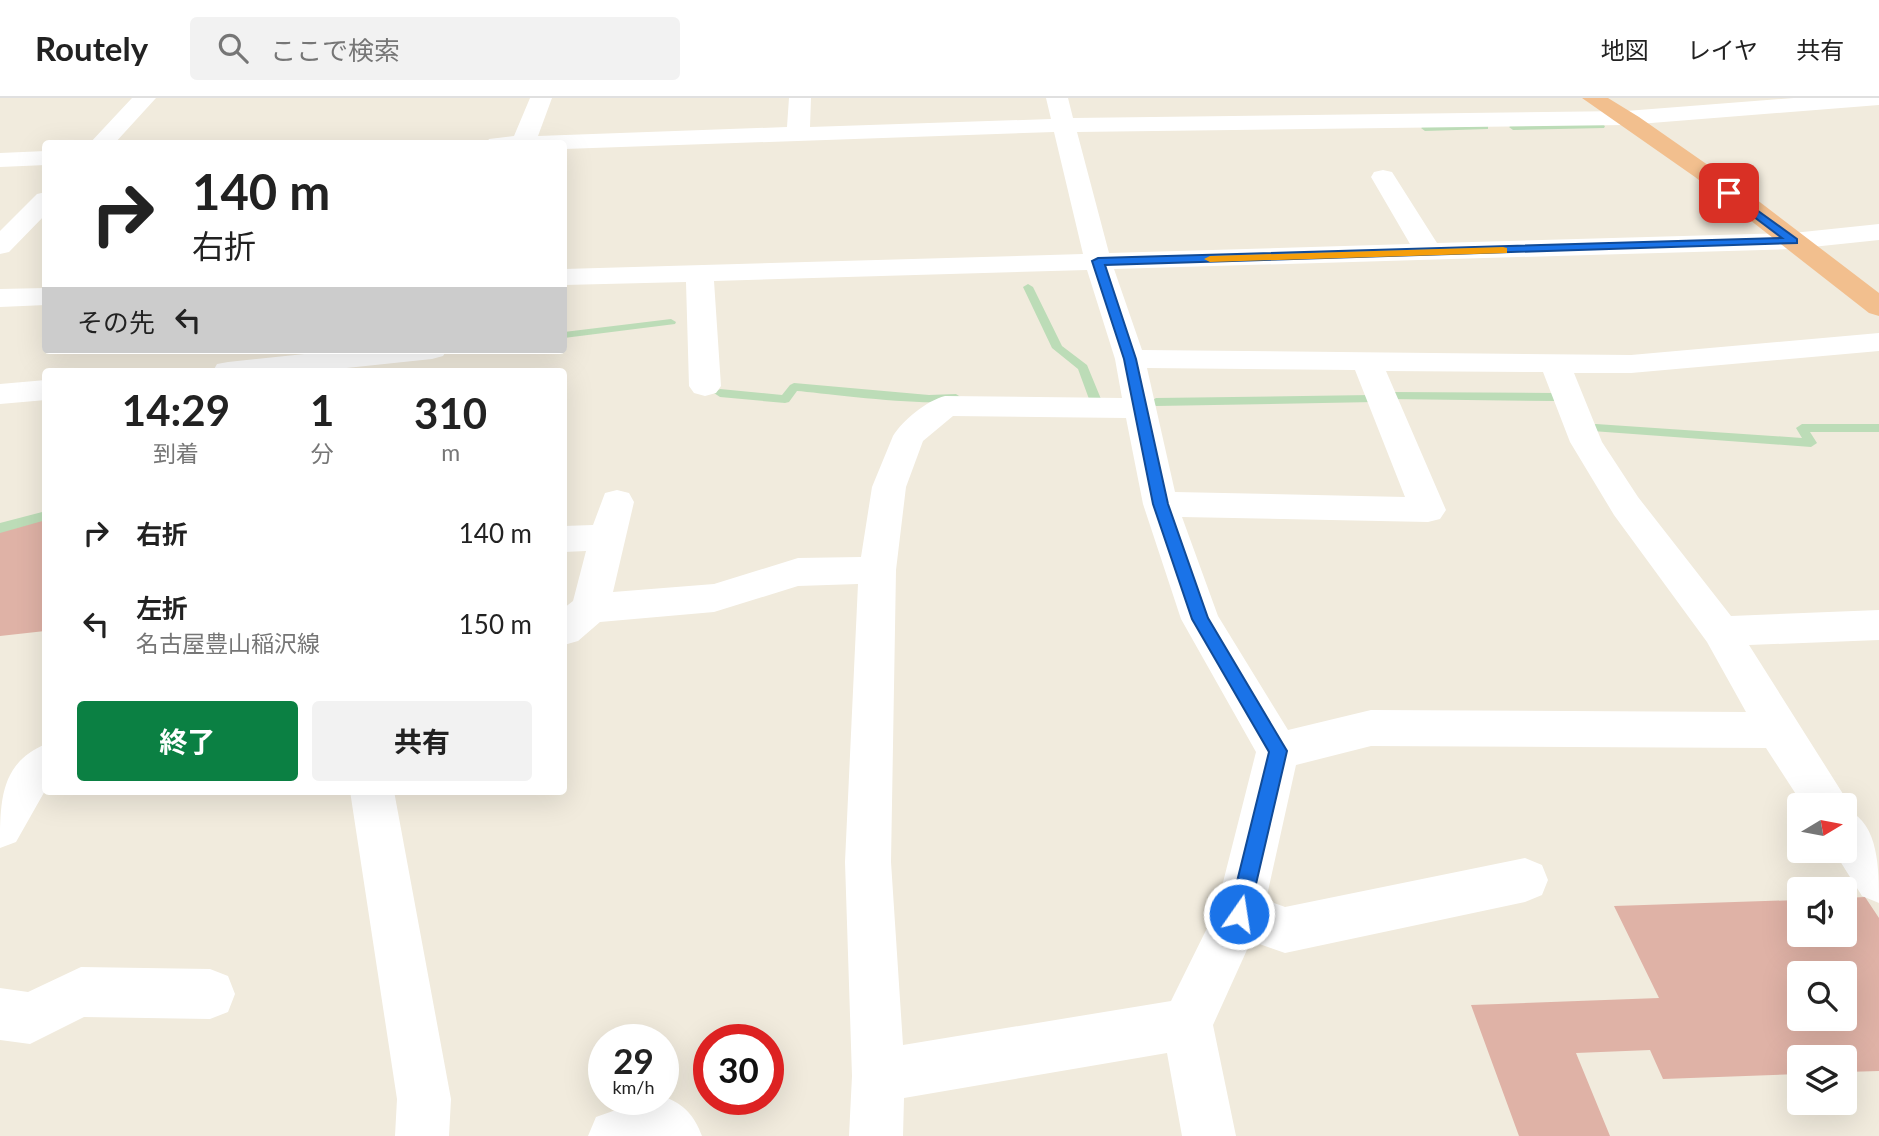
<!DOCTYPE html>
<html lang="ja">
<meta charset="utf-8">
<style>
body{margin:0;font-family:Lato,"Noto Sans JP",sans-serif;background:#f2f2f2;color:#222;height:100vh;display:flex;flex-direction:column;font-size:26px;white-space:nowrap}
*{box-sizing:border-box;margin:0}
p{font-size:23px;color:#767676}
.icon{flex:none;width:38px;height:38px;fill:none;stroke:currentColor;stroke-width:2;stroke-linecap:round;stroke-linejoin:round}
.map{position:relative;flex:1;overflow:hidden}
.details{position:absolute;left:42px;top:270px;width:525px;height:427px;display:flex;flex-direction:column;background:#fff;border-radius:7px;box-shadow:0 7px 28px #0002}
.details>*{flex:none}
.banner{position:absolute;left:42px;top:42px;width:525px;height:214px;border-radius:7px;box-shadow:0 7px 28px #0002;background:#fff;color:#222;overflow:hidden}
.needle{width:46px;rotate:80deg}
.buttons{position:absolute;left:1787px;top:695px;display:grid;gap:14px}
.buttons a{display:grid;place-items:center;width:70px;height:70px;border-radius:7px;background:#fff;box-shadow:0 7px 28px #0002;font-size:35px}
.speed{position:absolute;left:588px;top:926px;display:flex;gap:14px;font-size:35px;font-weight:700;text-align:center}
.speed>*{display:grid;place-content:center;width:91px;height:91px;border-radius:50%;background:#fff;box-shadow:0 7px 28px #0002;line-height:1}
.speed small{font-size:18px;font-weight:400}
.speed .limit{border:10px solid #d22;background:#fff;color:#111}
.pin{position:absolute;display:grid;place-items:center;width:60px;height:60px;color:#fff;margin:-30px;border-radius:14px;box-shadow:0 4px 10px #0006}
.me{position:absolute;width:77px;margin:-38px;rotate:13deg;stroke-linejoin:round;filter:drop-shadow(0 0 5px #0008)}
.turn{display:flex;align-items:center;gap:24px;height:147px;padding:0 35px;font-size:32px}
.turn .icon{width:91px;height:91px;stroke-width:2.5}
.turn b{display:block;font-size:49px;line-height:60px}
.then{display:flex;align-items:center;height:66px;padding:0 35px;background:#0003;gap:14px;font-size:26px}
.eta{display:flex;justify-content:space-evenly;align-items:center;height:119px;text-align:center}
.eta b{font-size:42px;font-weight:700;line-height:49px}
.primary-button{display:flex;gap:14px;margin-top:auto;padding:14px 35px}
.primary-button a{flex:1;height:80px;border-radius:7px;background:#0b8043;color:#fff;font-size:28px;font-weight:700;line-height:80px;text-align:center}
.primary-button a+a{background:#f2f2f2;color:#222}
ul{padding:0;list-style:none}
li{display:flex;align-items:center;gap:21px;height:91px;padding:0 35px}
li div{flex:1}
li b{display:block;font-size:26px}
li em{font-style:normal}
header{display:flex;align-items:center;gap:42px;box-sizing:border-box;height:98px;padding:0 35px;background:#fff;border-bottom:2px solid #e0e0e0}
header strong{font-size:33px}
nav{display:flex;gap:38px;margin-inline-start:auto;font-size:24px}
.search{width:490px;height:63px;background:#f2f2f2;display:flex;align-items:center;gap:18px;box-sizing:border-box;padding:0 24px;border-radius:7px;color:#767676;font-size:26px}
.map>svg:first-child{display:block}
</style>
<header>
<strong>Routely</strong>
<div class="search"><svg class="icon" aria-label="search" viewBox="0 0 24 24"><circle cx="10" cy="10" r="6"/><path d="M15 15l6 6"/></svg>ここで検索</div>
<nav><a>地図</a><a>レイヤ</a><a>共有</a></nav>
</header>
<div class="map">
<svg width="1879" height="1038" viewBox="0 0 1879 1038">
<rect width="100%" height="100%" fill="#f1ebdd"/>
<path fill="#dfb2a6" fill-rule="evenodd" d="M45,420V533L0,538V434Z
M1865,799L1879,820V973L1845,974L1844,959H1799V976L1663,981L1650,952L1576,955L1610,1038H1519L1471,907L1659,900L1614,808L1799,802V836H1844L1845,800ZM1799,875H1844V920H1799Z"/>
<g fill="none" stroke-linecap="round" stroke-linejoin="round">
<path fill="#bcdcb7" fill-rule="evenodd" d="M1601,25L1605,28L1604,30L1513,32L1509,29L1513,26Z
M1485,26L1488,27V31L1425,33L1421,30L1425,27Z
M1028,186L1033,189L1062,248L1087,267L1101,301L1099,304L1095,305L1089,301L1078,271L1052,250L1023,189Z
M671,221L676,224L675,226L564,240V234Z
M794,285L929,297L956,296L962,300C946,312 824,295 797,293L789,304L785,305L720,299L714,295L720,291L782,297L790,287Z
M1391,294L1554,295L1560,299L1554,303L1387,301V295Z
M1371,297L1377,301L1375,304L1156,308L1150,304L1156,300Z
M1596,326L1802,340L1796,330L1802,326H1879V334H1810L1817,345L1811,349L1592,333V327Z
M46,413V422L0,435V425Z"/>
<path fill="#fff" fill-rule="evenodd" d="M132,0H156L114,46H89Z
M530,0H552L538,38L787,29L789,0H811L810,29L1051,21L1046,0H1068L1073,20L1626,13L1794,0H1879V7L1626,27L1077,34L1109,155L1410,146L1371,79L1374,74L1383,72L1392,74L1437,145L1793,135L1879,126V142L1793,151L1114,171L1142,252L1631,257L1879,235V253L1631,275H1574L1602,344L1638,399L1731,518L1879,512V542L1749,547L1850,707L1848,712C1879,727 1879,771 1879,805L1862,798L1833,752H1844V707H1803L1766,650L1371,648L1296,667L1266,802L1285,809L1525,760L1542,767L1548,782L1542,797L1525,804L1285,855L1251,843L1213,927L1236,1038H1182L1167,955L904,1000L903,1038H849L852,978L845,764L858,486L798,488L714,514L600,524L578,543L564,547V510L573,503L586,453L564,454V428L593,427L605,395L617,392L629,395L634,404L613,494L714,486L798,460L861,459L872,389L893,338C903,322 926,303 945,298L1122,300L1115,261L1087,172L714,183L721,288L716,295L705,298L694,295L689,288L686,184L564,187V171L1083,156L1054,34L564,51V46H486L489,41L514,38ZM1147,270L1355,272L1405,399L1175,394ZM1386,273L1543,274L1570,344L1614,417L1707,544L1746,614L1371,612L1288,632L1218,518L1182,419L1428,424L1440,421L1446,412ZM953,318L1126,320L1143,406L1181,521L1256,654L1216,812L1171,903L903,947L891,764L896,472L906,389L923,343Z
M46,53V67L0,69V55Z
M46,94V116L9,154L0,156V133L37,96Z
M46,190V207L0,209V191Z
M343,252H447L443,258L432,261L318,273H213L217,266L228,264Z
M46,282V302L0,306V286Z
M46,646V691L16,744L0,750C0,703 0,665 46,646Z
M350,693H394L451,1001L449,1038H395L397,1001Z
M81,869L210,871L228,878L235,896L228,914L210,921L84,919L30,946L0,942V890L28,894Z
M663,998C685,1007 694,1017 702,1038H588L596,1019L647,1001H663Z"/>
<path fill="#f2bf8e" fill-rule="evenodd" d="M1582,0H1608L1639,19L1748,95L1879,195V218L1869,215L1695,79Z"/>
</g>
<path fill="#1a73e8" stroke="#114b97" stroke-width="2" d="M1729,92L1797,141V145L1105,167L1136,261L1168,406L1208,520L1287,653L1249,816L1246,822L1239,825L1232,822L1229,816L1269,654L1192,521L1153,406L1124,261L1092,163L1098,160L1782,140L1725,97V93Z"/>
<path fill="#f59e0b" d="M1503,149L1507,150V155L1210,164L1204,161L1210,158Z"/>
</svg>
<div class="buttons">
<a><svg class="needle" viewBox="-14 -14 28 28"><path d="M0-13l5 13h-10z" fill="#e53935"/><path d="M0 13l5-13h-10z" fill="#767676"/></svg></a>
<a><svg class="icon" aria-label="sound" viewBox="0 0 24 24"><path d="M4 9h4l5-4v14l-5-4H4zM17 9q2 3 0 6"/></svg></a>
<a><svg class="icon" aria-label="search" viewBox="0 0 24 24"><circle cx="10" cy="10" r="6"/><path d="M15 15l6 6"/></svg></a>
<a><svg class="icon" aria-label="layers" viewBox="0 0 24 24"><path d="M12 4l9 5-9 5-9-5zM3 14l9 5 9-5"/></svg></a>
</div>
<div class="speed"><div>29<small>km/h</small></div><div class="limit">30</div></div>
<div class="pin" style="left:1729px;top:95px;background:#d93025"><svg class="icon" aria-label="arrive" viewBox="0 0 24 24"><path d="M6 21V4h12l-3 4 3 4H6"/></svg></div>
<svg class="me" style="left:1239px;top:816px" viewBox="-20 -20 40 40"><circle r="17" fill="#1a73e8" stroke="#fff" stroke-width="3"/><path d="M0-11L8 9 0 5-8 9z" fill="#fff"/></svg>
<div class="banner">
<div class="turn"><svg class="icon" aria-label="right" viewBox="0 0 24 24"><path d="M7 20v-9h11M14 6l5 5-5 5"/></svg><div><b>140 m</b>右折</div></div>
<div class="then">その先<svg class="icon" aria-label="left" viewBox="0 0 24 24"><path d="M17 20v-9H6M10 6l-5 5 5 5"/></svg></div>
</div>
<section class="details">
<div class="eta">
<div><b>14:29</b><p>到着</p></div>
<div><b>1</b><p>分</p></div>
<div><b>310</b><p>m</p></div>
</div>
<ul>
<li><svg class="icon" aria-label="right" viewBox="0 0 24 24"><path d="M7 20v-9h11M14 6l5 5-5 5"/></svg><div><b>右折</b></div><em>140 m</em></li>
<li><svg class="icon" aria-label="left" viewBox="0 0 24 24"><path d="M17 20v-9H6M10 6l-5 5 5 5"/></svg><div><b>左折</b><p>名古屋豊山稲沢線</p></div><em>150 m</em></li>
</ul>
<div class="primary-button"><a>終了</a><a>共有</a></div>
</section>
</div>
